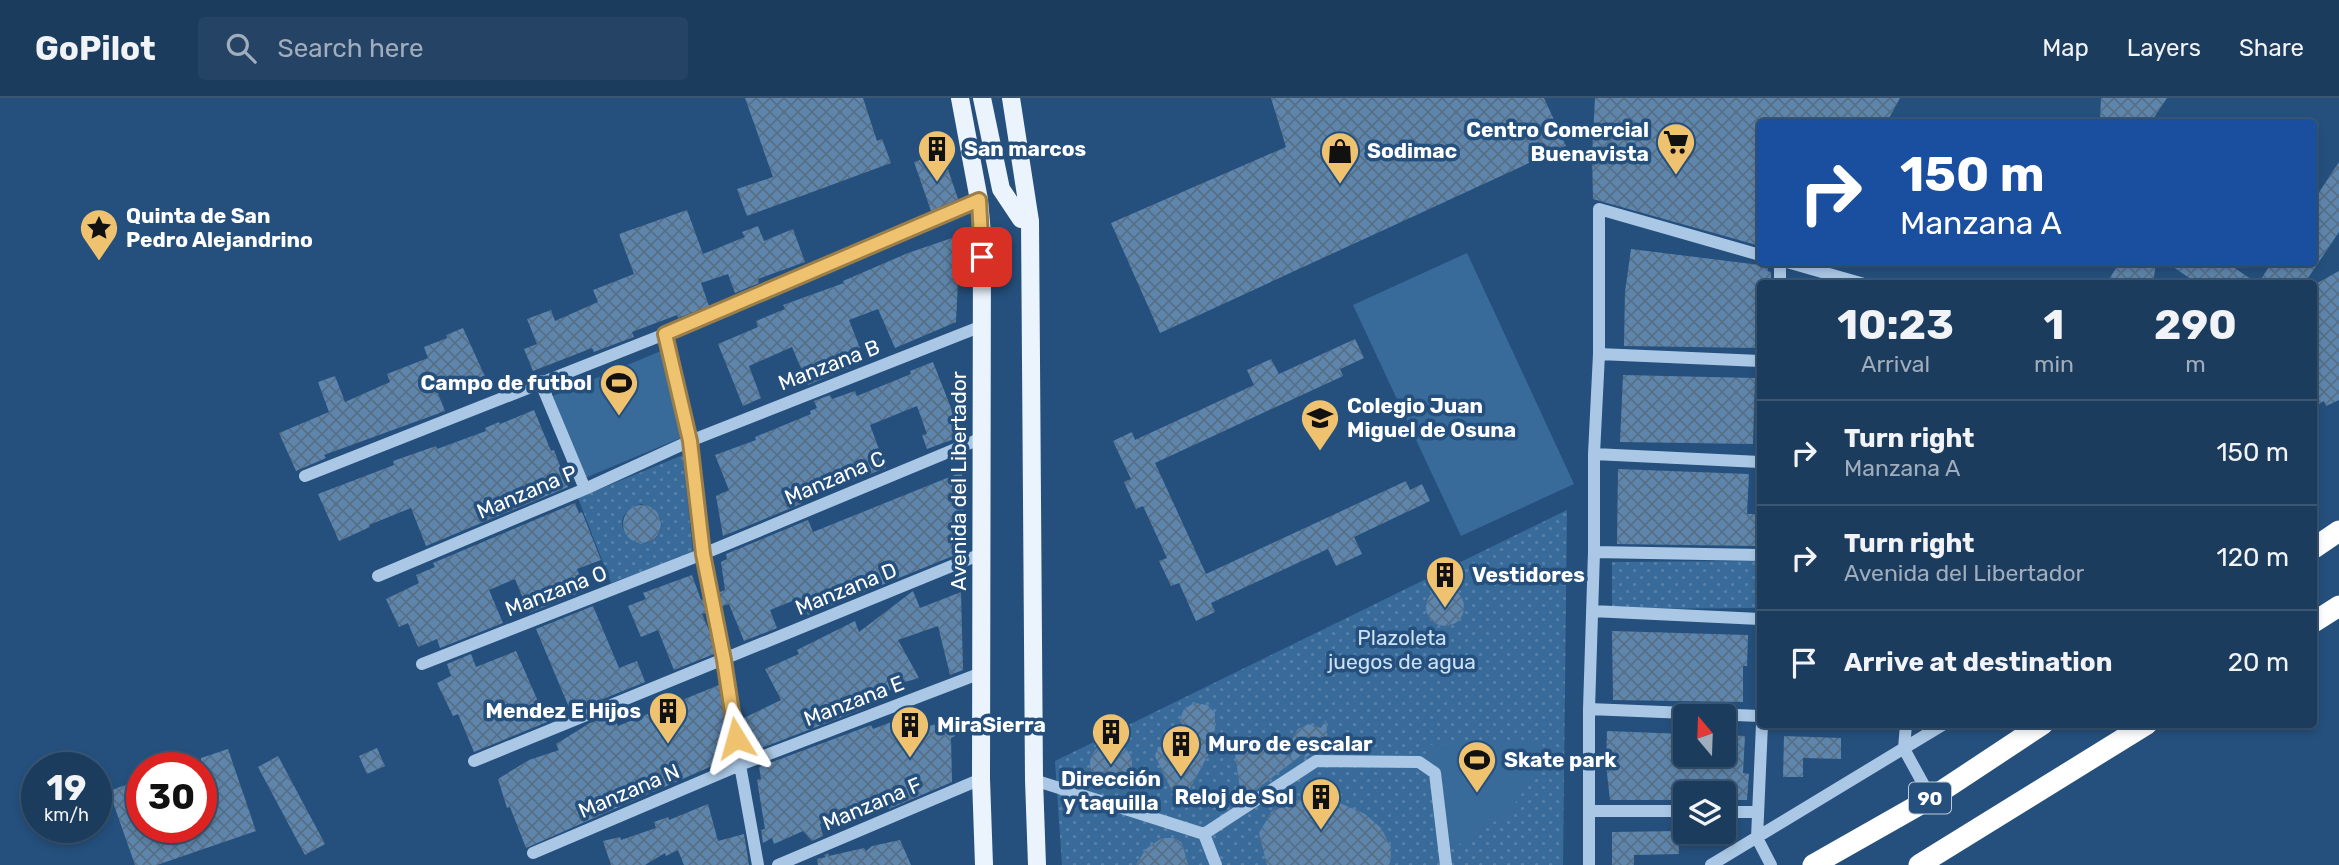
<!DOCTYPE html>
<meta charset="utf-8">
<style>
body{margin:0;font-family:Rubik,sans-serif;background:#254364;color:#f1f3f6;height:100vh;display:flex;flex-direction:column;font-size:26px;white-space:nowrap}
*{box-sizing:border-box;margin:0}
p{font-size:23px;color:#a0adbc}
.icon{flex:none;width:38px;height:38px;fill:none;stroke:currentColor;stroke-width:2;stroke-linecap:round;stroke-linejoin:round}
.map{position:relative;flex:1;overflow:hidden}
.drawer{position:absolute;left:1757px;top:182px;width:560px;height:448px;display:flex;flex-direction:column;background:#1c3c5e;border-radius:7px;box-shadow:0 4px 10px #0003,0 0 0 2px #3a5673}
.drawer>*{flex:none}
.banner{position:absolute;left:1757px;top:21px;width:560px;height:147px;border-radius:7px;box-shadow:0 4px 10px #0003,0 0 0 2px #3a5673;background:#1a4fa0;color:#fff;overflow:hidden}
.needle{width:46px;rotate:341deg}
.tools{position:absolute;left:1673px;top:606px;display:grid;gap:14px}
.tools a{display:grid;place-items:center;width:63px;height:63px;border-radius:7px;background:#1c3c5e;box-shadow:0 4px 10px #0003,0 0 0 2px #3a5673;font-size:35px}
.speed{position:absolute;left:21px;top:654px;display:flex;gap:14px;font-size:35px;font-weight:700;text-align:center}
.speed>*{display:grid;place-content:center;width:91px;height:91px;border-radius:50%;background:#1c3c5e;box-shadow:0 4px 10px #0003,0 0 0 2px #3a5673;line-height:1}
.speed small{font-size:18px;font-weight:400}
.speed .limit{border:10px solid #d22;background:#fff;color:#111}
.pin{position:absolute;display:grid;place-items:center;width:60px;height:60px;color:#fff;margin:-30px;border-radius:14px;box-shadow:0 4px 10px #0006}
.me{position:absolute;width:77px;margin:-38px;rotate:352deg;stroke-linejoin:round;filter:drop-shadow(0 0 5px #0008)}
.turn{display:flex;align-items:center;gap:24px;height:147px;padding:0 28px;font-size:32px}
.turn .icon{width:91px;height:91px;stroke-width:2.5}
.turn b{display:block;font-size:49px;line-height:60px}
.eta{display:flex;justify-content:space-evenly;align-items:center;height:119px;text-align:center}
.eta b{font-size:42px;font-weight:700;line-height:49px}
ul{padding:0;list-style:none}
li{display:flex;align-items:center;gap:21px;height:105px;padding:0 28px;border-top:2px solid #3a5673}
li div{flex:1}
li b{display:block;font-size:26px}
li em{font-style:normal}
header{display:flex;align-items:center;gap:42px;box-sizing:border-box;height:98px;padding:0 35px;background:#1c3c5e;border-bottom:2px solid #3a5673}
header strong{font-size:33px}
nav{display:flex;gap:38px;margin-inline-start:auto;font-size:24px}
.search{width:490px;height:63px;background:#254364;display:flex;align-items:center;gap:18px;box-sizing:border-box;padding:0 24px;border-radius:7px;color:#a0adbc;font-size:26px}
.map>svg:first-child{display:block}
</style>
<header>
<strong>GoPilot</strong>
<div class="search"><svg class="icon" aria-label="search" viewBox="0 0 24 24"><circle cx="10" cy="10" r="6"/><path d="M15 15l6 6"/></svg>Search here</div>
<nav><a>Map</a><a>Layers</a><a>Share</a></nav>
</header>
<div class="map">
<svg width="2339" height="767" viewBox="0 0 2339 767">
<defs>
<pattern id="grass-dots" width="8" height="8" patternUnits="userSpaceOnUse" patternTransform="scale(1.75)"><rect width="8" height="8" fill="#396b9a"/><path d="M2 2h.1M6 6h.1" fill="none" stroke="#5781a9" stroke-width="1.8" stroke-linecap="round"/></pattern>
<pattern id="building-cross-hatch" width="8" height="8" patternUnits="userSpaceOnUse" patternTransform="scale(1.75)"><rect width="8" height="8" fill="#5e86ad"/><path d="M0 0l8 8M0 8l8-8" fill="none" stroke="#576f86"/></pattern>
</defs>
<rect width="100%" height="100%" fill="#25507d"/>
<path fill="url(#grass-dots)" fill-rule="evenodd" d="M683,357L693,455L611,485L578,400ZM641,406C653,409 666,418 660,433C645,466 595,421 641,406Z
M1567,412L1563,767H1062L1055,663Z
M1755,463V510L1612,511V464Z"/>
<path fill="#396b9a" d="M1467,155L1574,386L1461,438L1353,207Z
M661,253L683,339L585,380L553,298Z
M1531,643L1542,647L1546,654L1536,676L1508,715L1449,753L1430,666L1423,662L1429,647Z"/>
<path fill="url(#building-cross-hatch)" d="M745,0H863L877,43L882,41L891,65L747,118L737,91L773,79Z
M1271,0H1544L1566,48L1160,235L1111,125L1286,49Z
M1595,0H1900L1887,24H1760V148L1593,101L1592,56Z
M2101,0H2167L2151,24H2100Z
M942,54L958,101L931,113L914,64Z
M2339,64V134L2304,186H2258L2272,164H2314V102Z
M687,112L703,156L745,139L742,134L758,128L764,143L793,131L805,164L758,181L759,185L735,195L728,176L701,185L709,208L678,220L677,217L632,234L634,239L615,246L594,254L592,250L533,273L524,251L537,246L527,221L551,212L555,223L598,204L593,192L634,176L619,136Z
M955,139L958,183L956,224L895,250L878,211L849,222L865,263L808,287L792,249L749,268L761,300L743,308L718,246L758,229L756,223L785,211L783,207L844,185L843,183L908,155Z
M1631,151L1768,168V173L1771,174V186H1760L1757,250L1624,248L1625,194Z
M2120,164H2156L2153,186H2106Z
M2166,164H2226L2258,186H2198Z
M2339,173V302L2326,308L2324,303L2314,309V187Z
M463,230L487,283L470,291L466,282L437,293L445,313L324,357L326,360L296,373L279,335L329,314L318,284L335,278L345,304L390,284L387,276L428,260L424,249L447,240L446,237Z
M1355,241L1364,260L1340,271L1343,278L1155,365L1206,476L1406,383L1410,392L1422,386L1430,403L1354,439L1362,456L1336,468L1328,451L1211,505L1215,514L1196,523L1179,485L1171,488L1159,463L1167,460L1143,408L1136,411L1124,384L1131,381L1113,343L1132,334L1135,342L1254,287L1247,272L1271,261L1279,276Z
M933,264L962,338L927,351L922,337L927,336L917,308L870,327L886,370L804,401L801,406L723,438L716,398L729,392L715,357L756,342L755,339L811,316L810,313L817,310L814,303L830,297L832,301L855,293L857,298L911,276L910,273Z
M1623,277L1755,280L1753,346L1620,344Z
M534,312L551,353L554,352L568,389L426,448L411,410L369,427L370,429L339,443L318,396L394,367L393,363L436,348L437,351L486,333L485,330L499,324L500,326Z
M1618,371L1749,376L1747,416H1757L1756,448L1617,446Z
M962,374L965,453L808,517L800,500L770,512L777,530L744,543L729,506L722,508L720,494L725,492L721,464L727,461L726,456L808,422L813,434Z
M575,405L579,415L582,414L601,462L577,471L586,492L529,515L515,481L489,492L503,525L440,550L437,541L418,549L408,525L399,529L386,501L419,485L416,477L435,469L433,465Z
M623 426a19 19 0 1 1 38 0a19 19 0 1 1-38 0Z
M692,477L701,502L703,501L706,515L702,516L710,535L714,556L674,572L658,532L641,539L628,508L646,501L643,495Z
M1426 509a19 19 0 1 1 38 0a19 19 0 1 1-38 0Z
M913,493L920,510L961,494L963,572L950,577L938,528L898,542L919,580L894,587L895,590L860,604L863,611L756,652L755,648L747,652L742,621L781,602L765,571L799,556L797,552L855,523L859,534Z
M593,508L619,570L637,563L645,584L571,614L536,531Z
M1612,533L1748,537L1747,568H1743V604L1613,602Z
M516,553L547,624L474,654L458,616L453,618L437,585L451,578L447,566L471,556L476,569Z
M719,587L730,660L526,750L510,709L507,710L498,681L529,662L559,652L556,646L590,625L613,616L618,628Z
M1194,605L1207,607L1215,615V644L1180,709L1155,658L1158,649L1192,650L1180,622L1184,611Z
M915,615L921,631L950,621V629L955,638L951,640L952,684L889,711L884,698L848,713L852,722L835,718L820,726L823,738L812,743L803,733L774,746L772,740L763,745L761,732L765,731L757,682L761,681L759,669L871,627L873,631Z
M1326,622L1328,645L1324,654L1312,655L1303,661L1308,652L1253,694L1248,695L1240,690L1233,642L1249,638L1291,659L1293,640L1298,631L1308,626L1321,630Z
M1607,633L1685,636V656H1724V637L1745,638L1743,675L1749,676L1747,702H1724V695H1685V702H1610L1606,667Z
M1784,638L1841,640V661L1803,660V679H1783Z
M1090 666a21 21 0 1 1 42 0a21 21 0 1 1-42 0Z
M377,650L385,668L367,676L359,658Z
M228,651L256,733L157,767H135L109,693L142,681V730H201V660Z
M278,658L325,746L305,757L258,669Z
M1299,702L1335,703L1365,716L1381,730L1391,749L1390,767H1267L1259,735L1272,713Z
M708,706L718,743L744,736L749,767H684L678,752L666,758L665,755L645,767H611L603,743L620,739L621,742L656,730L654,724L668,719L669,722Z
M1678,733L1679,756L1634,757V767H1612V734Z
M1162,740H1175L1182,745L1188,767H1136L1146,751Z
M900,742L911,767H818L817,761L826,759L824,757L828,755L829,758L864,750L866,753L872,748Z"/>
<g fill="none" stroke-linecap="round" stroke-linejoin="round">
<path stroke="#aac8e5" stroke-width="12" d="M1787,164L1864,186
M1780,186V164
M665,236L690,343L703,456L724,562L740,667L758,767
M1599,256L1760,263
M540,283L585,391
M1594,356L1760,364
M305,378L665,236L979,102
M1594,454L1760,457
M378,478L585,391L690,343L982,228
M1592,513L1760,521
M422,566L703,456L982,340
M1589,611L1760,618
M1762,626L1757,740L1771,767
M1906,626L1904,651L1931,700
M474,663L981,456
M1034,682L1204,736L1216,767
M1590,713H1685
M1724,714H1758
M1204,736L1316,663L1419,664L1435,675L1446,767
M533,755L740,667L981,575
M778,767L981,681
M1589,767V611L1594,454V356L1599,256V111L1760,157
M1711,767L1944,626"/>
<path stroke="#ebf3fd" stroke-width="18" d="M960,0L979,102L982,136L981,681L984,767
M982,0L1001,91L1021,121L1030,123
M1011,0L1030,123L1034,682L1037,767"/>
<path stroke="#fff" stroke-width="21" d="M2314,450L2339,433
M2314,524L2339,508
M1813,767L1931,700L2043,626
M1919,767L2147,626"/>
</g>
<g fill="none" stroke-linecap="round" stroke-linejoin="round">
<g stroke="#9b7e48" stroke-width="18">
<path id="route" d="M736,640L724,562L703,456L690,343L665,236L979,102L982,159"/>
</g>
<use href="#route" stroke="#eec26f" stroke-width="12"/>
</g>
<defs>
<g id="supermarket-pin" transform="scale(2.0125)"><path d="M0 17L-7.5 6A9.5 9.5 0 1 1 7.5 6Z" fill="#eec26f" stroke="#25507d"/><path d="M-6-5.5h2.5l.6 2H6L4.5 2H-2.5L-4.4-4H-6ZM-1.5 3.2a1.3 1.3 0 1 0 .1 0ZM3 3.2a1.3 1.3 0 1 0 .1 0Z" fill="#111"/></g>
<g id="building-pin" transform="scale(2.0125)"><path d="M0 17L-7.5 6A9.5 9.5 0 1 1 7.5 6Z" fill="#eec26f" stroke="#25507d"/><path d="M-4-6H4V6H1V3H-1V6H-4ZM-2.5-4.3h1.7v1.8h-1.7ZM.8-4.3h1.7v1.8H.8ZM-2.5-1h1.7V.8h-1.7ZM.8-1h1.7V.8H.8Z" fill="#111"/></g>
<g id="shop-pin" transform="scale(2.0125)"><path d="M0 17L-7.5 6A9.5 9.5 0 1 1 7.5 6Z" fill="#eec26f" stroke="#25507d"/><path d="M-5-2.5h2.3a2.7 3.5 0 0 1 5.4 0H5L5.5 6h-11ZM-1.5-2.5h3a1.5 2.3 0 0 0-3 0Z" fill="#111"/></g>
<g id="sight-pin" transform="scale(2.0125)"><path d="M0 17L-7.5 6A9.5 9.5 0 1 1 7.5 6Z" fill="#eec26f" stroke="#25507d"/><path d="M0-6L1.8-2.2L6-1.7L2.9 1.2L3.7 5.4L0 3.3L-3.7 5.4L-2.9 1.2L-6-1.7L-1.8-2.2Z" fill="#111"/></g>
<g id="stadium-pin" transform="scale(2.0125)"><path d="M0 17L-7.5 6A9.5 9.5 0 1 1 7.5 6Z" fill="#eec26f" stroke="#25507d"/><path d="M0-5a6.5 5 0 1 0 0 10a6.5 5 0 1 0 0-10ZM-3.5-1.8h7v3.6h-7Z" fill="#111"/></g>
<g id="school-pin" transform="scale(2.0125)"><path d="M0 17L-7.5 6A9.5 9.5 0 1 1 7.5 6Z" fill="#eec26f" stroke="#25507d"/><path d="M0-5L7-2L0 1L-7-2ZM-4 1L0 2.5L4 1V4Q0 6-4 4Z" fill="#111"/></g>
</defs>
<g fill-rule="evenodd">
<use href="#supermarket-pin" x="1676" y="44"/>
<use href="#building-pin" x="937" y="51"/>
<use href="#shop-pin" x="1340" y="53"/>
<use href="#sight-pin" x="99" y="130"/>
<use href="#stadium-pin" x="619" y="285"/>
<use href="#school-pin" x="1320" y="320"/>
<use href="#building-pin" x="1445" y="477"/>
<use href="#building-pin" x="668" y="613"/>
<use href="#building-pin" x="910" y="627"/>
<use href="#building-pin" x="1111" y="634"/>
<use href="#building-pin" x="1181" y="646"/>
<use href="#stadium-pin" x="1477" y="662"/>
<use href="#building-pin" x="1321" y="699"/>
</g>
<g text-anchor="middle" stroke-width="7" stroke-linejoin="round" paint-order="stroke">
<rect fill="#25507d" stroke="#becad8" stroke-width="2" x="1909" y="684.5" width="42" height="31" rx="5"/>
<g font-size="19" font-weight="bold" fill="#fff">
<text x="1930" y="707">90</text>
</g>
<g font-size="21" font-weight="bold" fill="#fff" stroke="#25507d" text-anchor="start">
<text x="1649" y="39" text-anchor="end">Centro Comercial<tspan x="1649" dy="24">Buenavista</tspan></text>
<text x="964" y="58">San marcos</text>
<text x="1367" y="60">Sodimac</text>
<text x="126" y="125">Quinta de San<tspan x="126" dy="24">Pedro Alejandrino</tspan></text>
<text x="592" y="292" text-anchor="end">Campo de futbol</text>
<text x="1347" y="315">Colegio Juan<tspan x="1347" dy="24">Miguel de Osuna</tspan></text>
<text x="1472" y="484">Vestidores</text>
<text x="641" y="620" text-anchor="end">Mendez E Hijos</text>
<text x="937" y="634">MiraSierra</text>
<text x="1208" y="653">Muro de escalar</text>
<text x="1504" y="669">Skate park</text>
<text x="1111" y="688" text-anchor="middle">Dirección<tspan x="1111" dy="24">y taquilla</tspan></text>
<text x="1294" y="706" text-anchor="end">Reloj de Sol</text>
</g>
<g font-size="21" fill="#fff" stroke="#25507d">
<text transform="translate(829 267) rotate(-21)" y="7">Manzana B</text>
<text transform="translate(835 380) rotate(-23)" y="7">Manzana C</text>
<text transform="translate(959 383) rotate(-90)" y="7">Avenida del Libertador</text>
<text transform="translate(527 394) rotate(-23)" y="7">Manzana P</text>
<text transform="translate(846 491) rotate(-22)" y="7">Manzana D</text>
<text transform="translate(556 493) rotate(-21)" y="7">Manzana O</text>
<text transform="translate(854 603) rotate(-21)" y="7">Manzana E</text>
<text transform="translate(629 693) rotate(-23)" y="7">Manzana N</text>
<text transform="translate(872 706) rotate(-23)" y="7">Manzana F</text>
</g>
<g font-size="21" fill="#cde1f4" stroke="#25507d">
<text x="1402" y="547">Plazoleta<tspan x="1402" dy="24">juegos de agua</tspan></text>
</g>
</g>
</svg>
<div class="tools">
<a><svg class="needle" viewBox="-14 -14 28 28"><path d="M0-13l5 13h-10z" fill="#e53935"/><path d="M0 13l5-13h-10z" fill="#a0adbc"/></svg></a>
<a><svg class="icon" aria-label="layers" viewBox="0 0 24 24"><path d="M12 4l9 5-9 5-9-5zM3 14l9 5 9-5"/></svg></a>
</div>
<div class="speed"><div>19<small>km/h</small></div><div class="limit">30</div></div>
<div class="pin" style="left:982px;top:159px;background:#d93025"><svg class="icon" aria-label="arrive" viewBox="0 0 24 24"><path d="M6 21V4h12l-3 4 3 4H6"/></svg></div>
<svg class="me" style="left:736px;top:640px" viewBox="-20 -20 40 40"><path d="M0-17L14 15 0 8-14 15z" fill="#eec26f" stroke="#fff" stroke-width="4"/></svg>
<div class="banner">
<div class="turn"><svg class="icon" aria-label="right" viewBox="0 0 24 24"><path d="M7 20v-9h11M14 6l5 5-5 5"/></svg><div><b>150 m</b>Manzana A</div></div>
</div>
<section class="drawer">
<div class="eta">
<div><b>10:23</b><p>Arrival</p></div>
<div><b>1</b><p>min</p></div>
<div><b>290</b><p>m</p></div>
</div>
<ul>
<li><svg class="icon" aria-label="right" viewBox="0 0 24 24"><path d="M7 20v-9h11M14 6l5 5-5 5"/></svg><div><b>Turn right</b><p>Manzana A</p></div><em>150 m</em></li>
<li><svg class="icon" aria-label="right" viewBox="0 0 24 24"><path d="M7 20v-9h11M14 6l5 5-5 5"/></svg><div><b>Turn right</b><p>Avenida del Libertador</p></div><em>120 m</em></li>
<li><svg class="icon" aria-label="arrive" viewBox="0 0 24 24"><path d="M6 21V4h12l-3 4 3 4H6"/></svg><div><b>Arrive at destination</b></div><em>20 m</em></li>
</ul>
</section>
</div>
